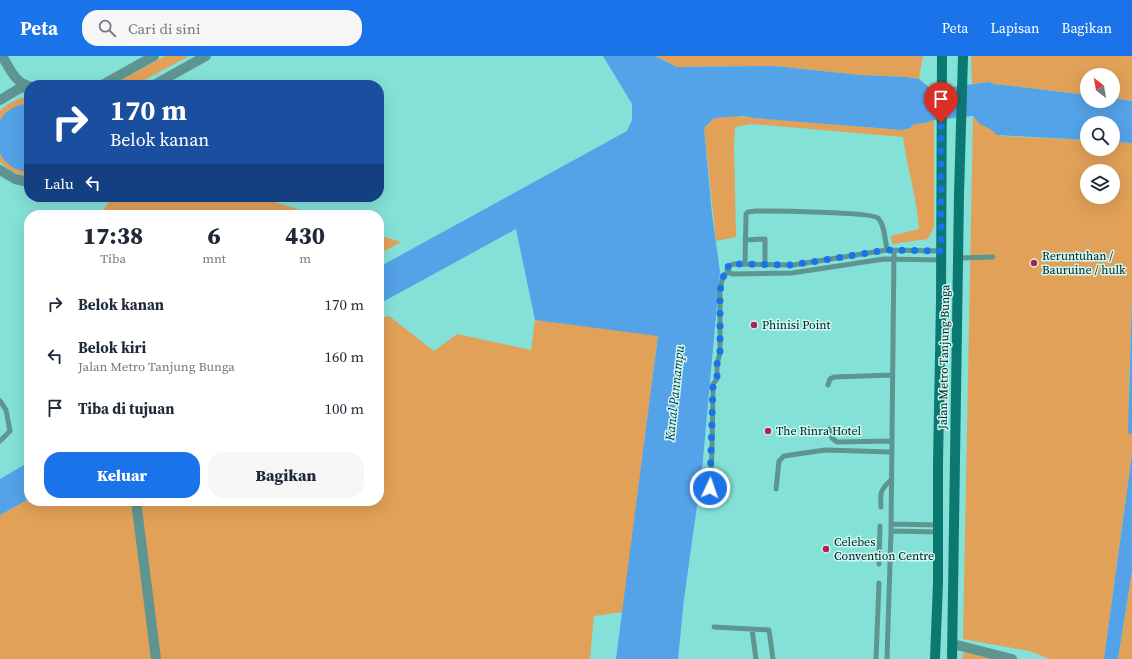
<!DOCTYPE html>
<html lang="id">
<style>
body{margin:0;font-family:"Source Serif 4",serif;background:#f6f6f7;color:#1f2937;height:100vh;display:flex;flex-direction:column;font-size:15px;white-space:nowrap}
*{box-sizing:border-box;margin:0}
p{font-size:13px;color:#747a83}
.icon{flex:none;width:22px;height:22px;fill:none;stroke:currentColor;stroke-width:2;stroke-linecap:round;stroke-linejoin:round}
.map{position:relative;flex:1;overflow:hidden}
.drawer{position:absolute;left:24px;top:154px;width:360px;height:296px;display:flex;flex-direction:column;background:#fff;border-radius:16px;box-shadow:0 4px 16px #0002}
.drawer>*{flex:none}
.top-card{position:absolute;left:24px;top:24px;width:360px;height:122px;border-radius:16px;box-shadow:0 4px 16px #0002;background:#1a4fa0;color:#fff;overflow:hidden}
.needle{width:26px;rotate:329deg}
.fabs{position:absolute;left:1080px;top:12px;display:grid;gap:8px}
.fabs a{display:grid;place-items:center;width:40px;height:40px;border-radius:50%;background:#fff;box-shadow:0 4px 16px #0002;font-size:20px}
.pin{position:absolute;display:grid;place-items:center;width:34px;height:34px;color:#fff;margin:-41px -17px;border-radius:50% 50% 50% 0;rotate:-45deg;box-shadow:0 0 4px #0007}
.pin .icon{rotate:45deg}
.me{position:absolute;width:44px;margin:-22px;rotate:3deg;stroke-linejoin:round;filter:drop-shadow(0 0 3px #0008)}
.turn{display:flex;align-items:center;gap:14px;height:84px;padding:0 20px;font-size:18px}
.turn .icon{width:52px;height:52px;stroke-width:2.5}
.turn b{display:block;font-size:28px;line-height:34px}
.then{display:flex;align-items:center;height:38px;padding:0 20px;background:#0003;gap:8px;font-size:15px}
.eta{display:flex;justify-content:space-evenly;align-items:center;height:68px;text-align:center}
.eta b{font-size:24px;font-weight:800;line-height:28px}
.primary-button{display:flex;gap:8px;margin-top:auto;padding:8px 20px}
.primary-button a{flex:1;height:46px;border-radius:16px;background:#1a73e8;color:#fff;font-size:16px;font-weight:800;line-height:46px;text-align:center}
.primary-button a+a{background:#f6f6f7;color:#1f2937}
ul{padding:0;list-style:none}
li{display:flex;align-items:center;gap:12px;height:52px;padding:0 20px}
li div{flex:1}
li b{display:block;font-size:15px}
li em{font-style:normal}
header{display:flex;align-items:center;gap:24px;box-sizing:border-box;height:56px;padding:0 20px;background:#1a73e8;color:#fff}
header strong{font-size:19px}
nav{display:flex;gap:22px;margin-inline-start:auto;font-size:14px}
.search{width:280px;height:36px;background:#f6f6f7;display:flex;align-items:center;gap:10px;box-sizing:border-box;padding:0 14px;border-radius:16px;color:#747a83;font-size:15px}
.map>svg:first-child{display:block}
</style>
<header>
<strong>Peta</strong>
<div class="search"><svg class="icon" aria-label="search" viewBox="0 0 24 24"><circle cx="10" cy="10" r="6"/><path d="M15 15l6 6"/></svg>Cari di sini</div>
<nav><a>Peta</a><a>Lapisan</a><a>Bagikan</a></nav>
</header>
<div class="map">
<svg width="1132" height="603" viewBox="0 0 1132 603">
<rect width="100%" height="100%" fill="#84e1d8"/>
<path fill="#e1a158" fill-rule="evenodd" d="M165,0H189L135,29H112Z
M655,0H923L919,23L906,21L860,19L775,10L677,11Z
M971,0H1132V45L1113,42V19H1087V39L994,28L988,26L972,28Z
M29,41V47L22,48L0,65V55C8,47 17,42 29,41Z
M733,60L903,74L910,72L914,68L925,67L934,64V171L928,183L892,188L891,180L919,173C917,142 907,112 903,81L752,68L735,71L734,88L736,181L716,185L704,72L714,62Z
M973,60C978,67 983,68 990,72C995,75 995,78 1001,80L1087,84V93H1113V86L1132,87V242L1129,330V378H1132V397L1104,603H1050L1029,595L963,583ZM1087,115H1113V141H1087Z
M0,97C4,107 19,115 29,116V120C17,119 8,114 0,106Z
M112,141H259L316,159H100Z
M379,179L401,186L379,198Z
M389,260L434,295L457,278L531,294L535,264L658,279L623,556L594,560L590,603H0V459L29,443V445H379V262Z
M1132,515V603H1118Z
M964,596L992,603H962Z"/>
<path fill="#54a2e8" d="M603,0H655L677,11L775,10L860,19L906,21L919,23L930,32L939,33L988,26L994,28L1087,39V45H1113V42L1132,45V87L1113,86V67H1087V84L997,79L990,73L980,68L973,60L934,64L925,67L914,68L910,72L903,74L754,62L743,60L714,62L704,72L712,158L720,216L702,414L684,543L678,603H616L658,280L535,264L516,173L379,248V211L627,75L632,64V48Z
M29,47V116C17,115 5,109 0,97C0,89 0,73 0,65C4,54 19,48 29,47Z
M1132,242V378H1129L1128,376Z
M1132,398V515L1118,603H1104Z
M29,406V443L0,459V423Z"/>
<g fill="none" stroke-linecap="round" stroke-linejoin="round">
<path stroke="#5f9590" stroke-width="5" d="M745,184L765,183V209
M958,202L993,201
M941,204L884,203L792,217L732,218L727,214C728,210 730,209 733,208L793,209L887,194L941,195
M745,208L746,158L748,156L756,155C772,155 872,156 878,162C885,169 885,185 887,194
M828,329L830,323L834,321L892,319
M0,345L6,354L10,375L0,385
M829,373L832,382L837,386L891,385
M710,431L712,396L713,328L717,323V308L720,297V235L722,224L724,219L729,216
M776,433L779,405L784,400L825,394L891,396
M881,451C880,437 880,434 891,424
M891,468L938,469
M891,475L938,476
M879,508L880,470
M714,571L769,574L773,603
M752,573L756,603
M876,603L879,527
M887,603L891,475L894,194"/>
<path stroke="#5f9590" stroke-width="10" d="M2,0C10,12 14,26 29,30
M102,29L154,0
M154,29L206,0
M0,44L20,32L29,31
M0,114L15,123L29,126
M136,445L156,603
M953,588L1012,603"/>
<path stroke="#0b7972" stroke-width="10" d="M935,603L938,527V406L941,245L942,0
M952,603L959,138L963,0"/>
</g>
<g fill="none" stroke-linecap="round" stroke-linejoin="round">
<path stroke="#1a73e8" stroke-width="7" stroke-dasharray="0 12.6" d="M710,432L713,328L717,323V308L720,297V235L722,224L724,219L729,216L728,211L730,208H733L792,209L887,194L941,195V67"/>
</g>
<g fill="#b01f50" stroke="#cdf9f3" stroke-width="1.5">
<circle cx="1034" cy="207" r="4"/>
<circle cx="754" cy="269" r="4"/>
<circle cx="768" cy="375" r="4"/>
<circle cx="826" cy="493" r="4"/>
</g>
<g text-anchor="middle" stroke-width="3" stroke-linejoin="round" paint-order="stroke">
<g font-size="12" fill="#001b19" stroke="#cdf9f3" text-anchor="start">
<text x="1042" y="204">Reruntuhan /<tspan x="1042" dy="14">Bauruine / hulk</tspan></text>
<text x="762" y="273">Phinisi Point</text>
<text x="776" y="379">The Rinra Hotel</text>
<text x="834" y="490">Celebes<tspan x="834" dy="14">Convention Centre</tspan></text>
</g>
<g font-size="12" fill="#001b19" stroke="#cdf9f3">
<text transform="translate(944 301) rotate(-89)" y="4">Jalan Metro Tanjung Bunga</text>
</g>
<g font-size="13" font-style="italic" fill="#0d2e4a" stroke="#cdf9f3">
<text transform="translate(674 337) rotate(-84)" y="5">Kanal Pannampu</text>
</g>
</g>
</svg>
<div class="fabs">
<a><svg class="needle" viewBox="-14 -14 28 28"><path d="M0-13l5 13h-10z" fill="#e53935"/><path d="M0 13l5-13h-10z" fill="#747a83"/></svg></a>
<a><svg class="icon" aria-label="search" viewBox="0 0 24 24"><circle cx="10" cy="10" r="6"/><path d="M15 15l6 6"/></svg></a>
<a><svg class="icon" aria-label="layers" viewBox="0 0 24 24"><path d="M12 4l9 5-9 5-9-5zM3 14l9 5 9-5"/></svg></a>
</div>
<div class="pin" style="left:941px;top:67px;background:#d93025"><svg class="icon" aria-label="arrive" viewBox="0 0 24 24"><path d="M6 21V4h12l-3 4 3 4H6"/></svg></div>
<svg class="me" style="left:710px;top:432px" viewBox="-20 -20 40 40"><circle r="17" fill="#1a73e8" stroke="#fff" stroke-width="3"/><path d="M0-11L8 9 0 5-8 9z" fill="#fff"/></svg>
<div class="top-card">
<div class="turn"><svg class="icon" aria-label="right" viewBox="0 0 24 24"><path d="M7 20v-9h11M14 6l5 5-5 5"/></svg><div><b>170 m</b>Belok kanan</div></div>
<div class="then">Lalu<svg class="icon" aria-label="left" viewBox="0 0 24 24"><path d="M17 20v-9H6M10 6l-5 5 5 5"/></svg></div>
</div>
<section class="drawer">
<div class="eta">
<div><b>17:38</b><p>Tiba</p></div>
<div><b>6</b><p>mnt</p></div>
<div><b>430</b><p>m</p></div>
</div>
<ul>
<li><svg class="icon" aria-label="right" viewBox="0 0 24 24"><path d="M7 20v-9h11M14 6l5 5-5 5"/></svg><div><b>Belok kanan</b></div><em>170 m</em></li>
<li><svg class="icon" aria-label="left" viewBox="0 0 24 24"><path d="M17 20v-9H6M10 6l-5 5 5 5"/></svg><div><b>Belok kiri</b><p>Jalan Metro Tanjung Bunga</p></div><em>160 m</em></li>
<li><svg class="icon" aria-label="arrive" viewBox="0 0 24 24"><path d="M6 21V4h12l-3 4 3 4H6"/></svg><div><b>Tiba di tujuan</b></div><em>100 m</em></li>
</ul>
<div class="primary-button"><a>Keluar</a><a>Bagikan</a></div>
</section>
</div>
